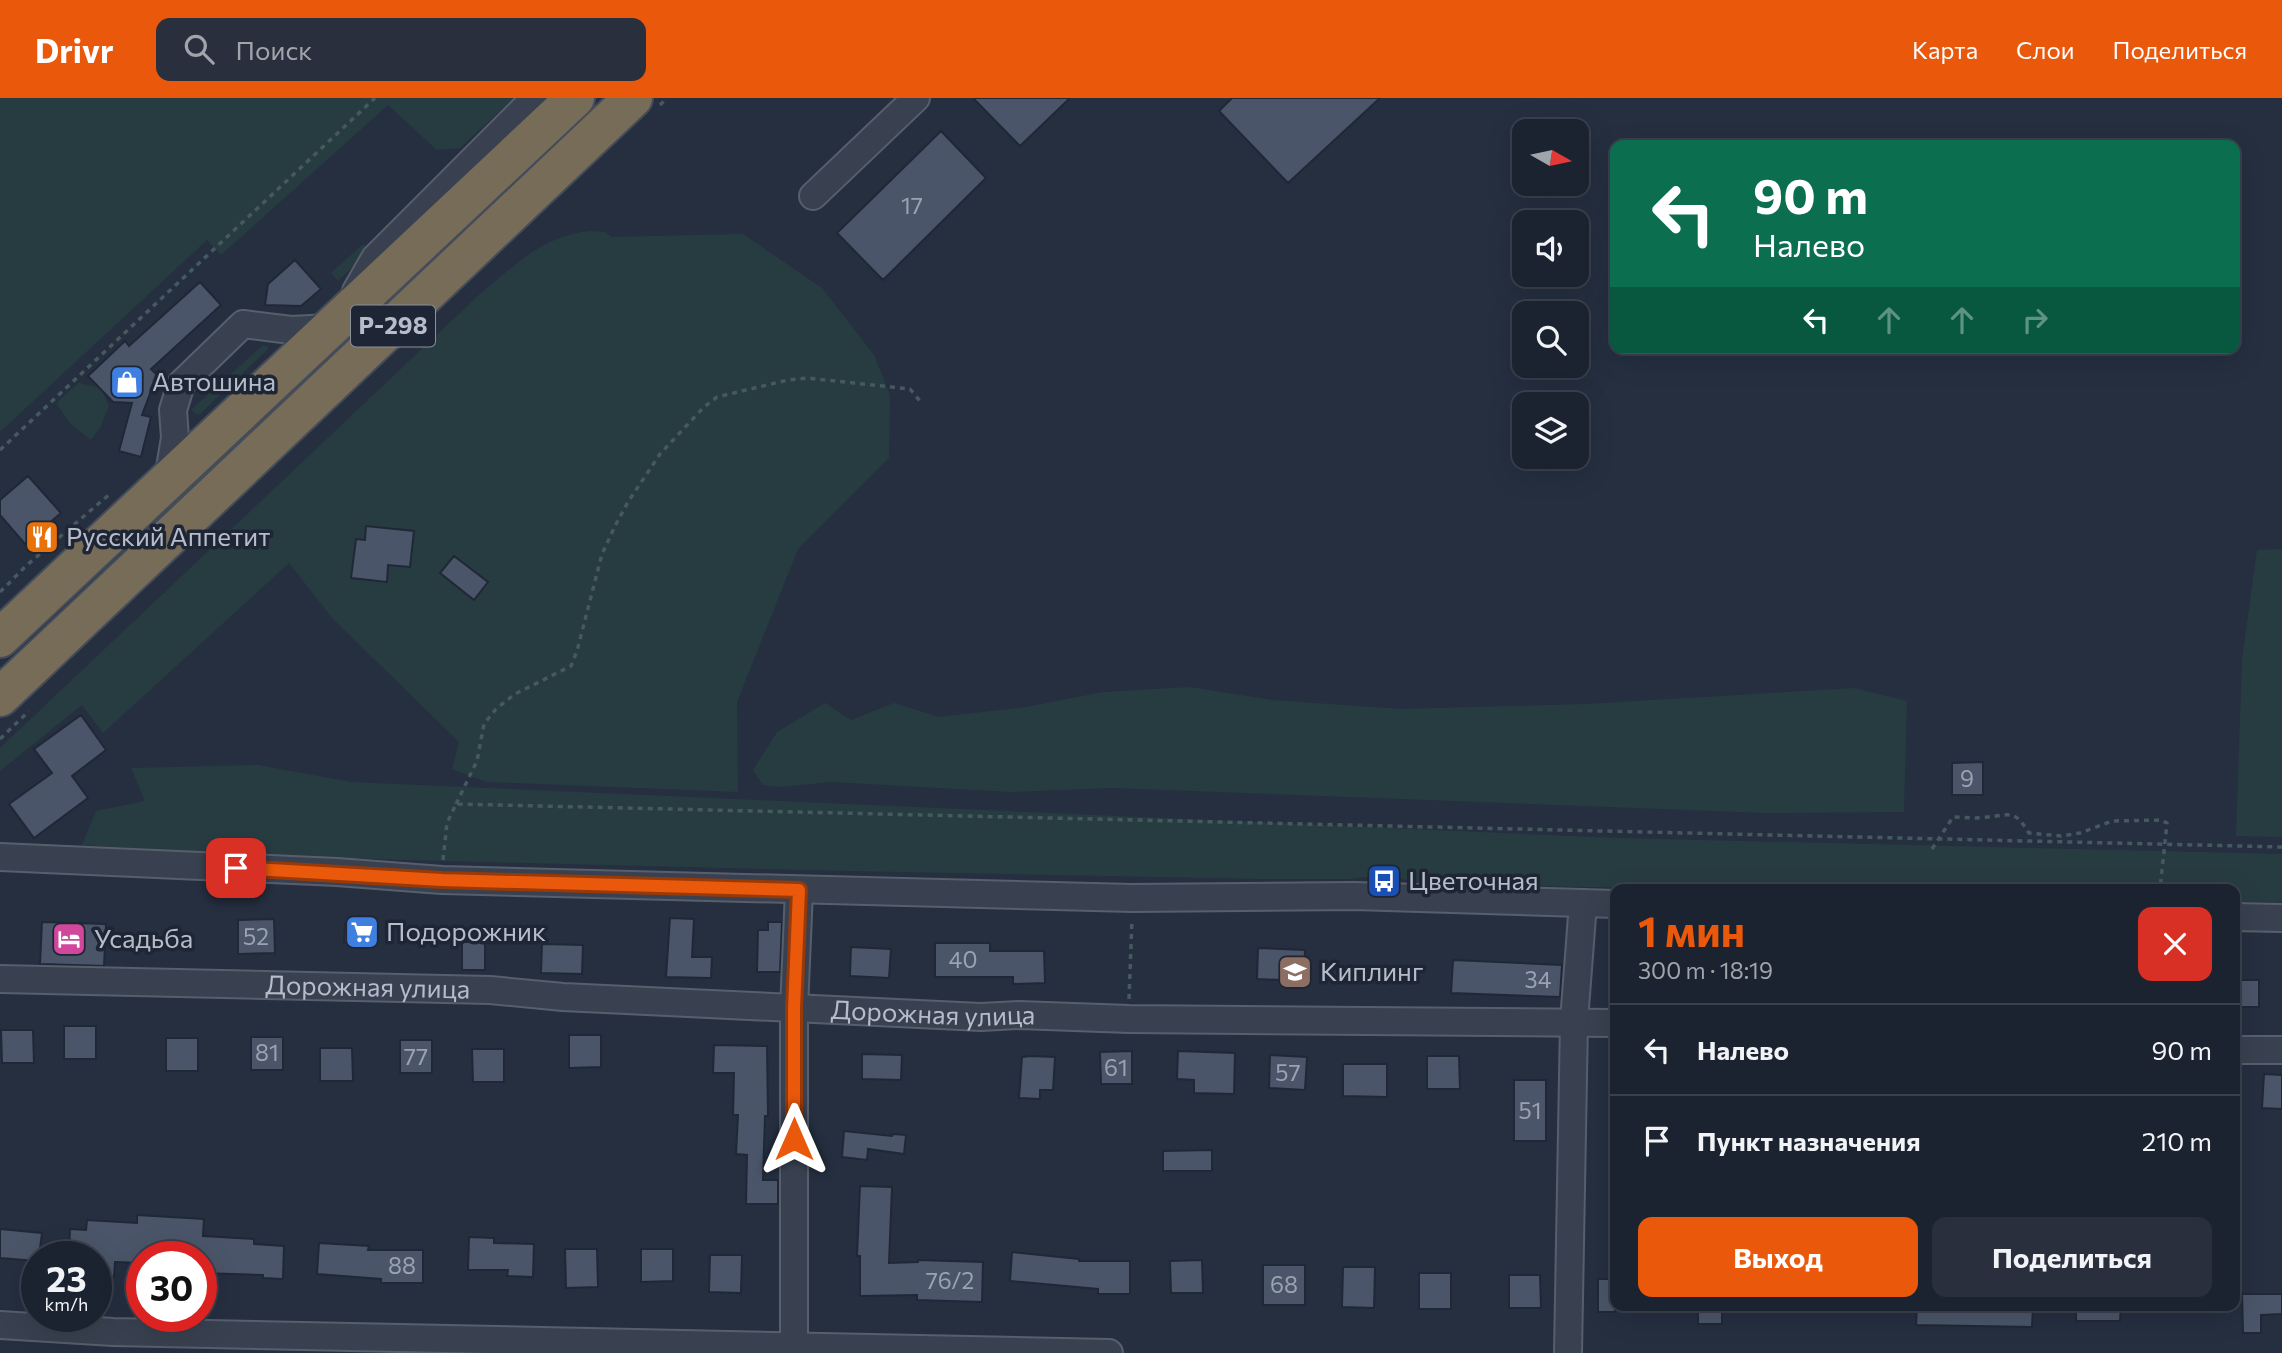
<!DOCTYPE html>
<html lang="ru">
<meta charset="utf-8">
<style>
body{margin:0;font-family:Commissioner,sans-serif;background:#292f3c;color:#f1f3f6;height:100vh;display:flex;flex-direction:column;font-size:26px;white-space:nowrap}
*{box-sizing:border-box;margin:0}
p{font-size:23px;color:#a0a4ab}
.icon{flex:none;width:38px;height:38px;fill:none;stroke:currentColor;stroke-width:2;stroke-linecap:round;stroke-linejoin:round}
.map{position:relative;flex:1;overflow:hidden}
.drawer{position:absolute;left:1610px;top:786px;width:630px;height:427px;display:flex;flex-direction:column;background:#1c2330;border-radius:14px;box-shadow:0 7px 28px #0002,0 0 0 2px #3a404c}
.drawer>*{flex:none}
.guide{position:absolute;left:1610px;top:42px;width:630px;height:214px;border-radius:14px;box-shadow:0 7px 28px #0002,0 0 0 2px #3a404c;background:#0b6e4f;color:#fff;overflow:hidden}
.needle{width:46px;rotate:99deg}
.tools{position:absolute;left:1512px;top:21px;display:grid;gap:14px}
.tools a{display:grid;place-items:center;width:77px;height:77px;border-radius:14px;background:#1c2330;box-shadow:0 7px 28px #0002,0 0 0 2px #3a404c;font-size:35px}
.speed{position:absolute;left:21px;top:1143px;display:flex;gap:14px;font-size:35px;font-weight:700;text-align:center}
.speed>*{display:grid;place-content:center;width:91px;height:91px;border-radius:50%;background:#1c2330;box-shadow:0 7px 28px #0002,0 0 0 2px #3a404c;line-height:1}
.speed small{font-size:18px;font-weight:400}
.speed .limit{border:10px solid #d22;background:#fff;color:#111}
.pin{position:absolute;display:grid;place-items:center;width:60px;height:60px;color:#fff;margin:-30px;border-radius:14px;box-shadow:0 4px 10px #0006}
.me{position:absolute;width:77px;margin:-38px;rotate:0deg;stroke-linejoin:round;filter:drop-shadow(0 0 5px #0008)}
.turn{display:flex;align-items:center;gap:24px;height:147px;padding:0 28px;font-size:32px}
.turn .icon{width:91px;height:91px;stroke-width:2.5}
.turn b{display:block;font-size:49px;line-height:60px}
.lanes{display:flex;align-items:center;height:66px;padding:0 28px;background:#0003;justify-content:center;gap:35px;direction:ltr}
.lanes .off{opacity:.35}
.round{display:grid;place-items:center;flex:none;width:74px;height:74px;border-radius:14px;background:#292f3c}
.head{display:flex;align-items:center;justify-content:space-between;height:119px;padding:0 28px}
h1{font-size:42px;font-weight:700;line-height:52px;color:#ea580c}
.action{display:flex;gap:14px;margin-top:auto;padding:14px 28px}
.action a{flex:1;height:80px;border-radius:14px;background:#ea580c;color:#fff;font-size:28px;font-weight:700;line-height:80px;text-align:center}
.action a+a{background:#292f3c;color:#f1f3f6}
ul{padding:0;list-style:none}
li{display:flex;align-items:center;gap:21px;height:91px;padding:0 28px;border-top:2px solid #3a404c}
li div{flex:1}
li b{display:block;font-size:26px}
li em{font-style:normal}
header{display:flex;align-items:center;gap:42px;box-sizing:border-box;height:98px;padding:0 35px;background:#ea580c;color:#fff}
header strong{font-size:33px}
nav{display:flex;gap:38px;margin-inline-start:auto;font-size:24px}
.search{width:490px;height:63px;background:#292f3c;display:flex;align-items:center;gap:18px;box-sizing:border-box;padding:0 24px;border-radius:14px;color:#a0a4ab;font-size:26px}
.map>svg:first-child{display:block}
</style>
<header>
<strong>Drivr</strong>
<div class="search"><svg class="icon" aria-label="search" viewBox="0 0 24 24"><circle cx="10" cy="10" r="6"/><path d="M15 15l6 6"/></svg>Поиск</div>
<nav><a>Карта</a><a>Слои</a><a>Поделиться</a></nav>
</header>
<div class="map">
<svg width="2282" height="1255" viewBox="0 0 2282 1255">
<rect width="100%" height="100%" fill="#252f40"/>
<path fill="#273c41" d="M0,0H514L460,50L437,52L388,7L221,157L207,142L0,334Z
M590,133L605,134L612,139L743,136L822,190L874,257L890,297L889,360L798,451L737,604L738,694L487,684L452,671L459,644L332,520L289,465L103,635L82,607L0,673V650L481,195C517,166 542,138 590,133Z
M362,147L371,149V151L338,183L331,175Z
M263,247L269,249L267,252L199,317L194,315L192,311Z
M79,285L101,290L109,308L100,330L91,342L70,325L56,305Z
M2280,451L2282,452V739L2236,738L2242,562L2257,452Z
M1190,589L1272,602L1401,611L1586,606L1854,590L1907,603L1904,714L1766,715L1112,690L1010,694L832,684L779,689L763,687L753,672L777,634L825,605L851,622L894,605L939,619L1026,609L1103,594Z
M258,667L351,684L1617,740L2282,756V804H2235V791H1676L1419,785L1385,777L1350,781H1260L801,772L406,762L233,756L82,747L96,713L145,703L131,670Z"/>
<path fill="#4b5569" stroke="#202837" stroke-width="2" d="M973,0H1070L1020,48Z
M1232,0H1380L1288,85L1219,13Z
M941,33L986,80L883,182L837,135Z
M295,162L321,191L301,208L265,207L268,186Z
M200,184L221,207L151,271L157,277L142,317L151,319L141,359L119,353L132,305L113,304L88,278L125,243L129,248Z
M28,378L61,415L25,446L0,417V402Z
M366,428L414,433L410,469L388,467L387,484L351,480L356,441L365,442Z
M454,458L488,484L474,502L440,475Z
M81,617L106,652L72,678L88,700L34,740L9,706L52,675L34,651Z
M1983,664V697H1952V665Z
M670,820L694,821L692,859H712L711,880L666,879Z
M274,821L275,855L238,856V822Z
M42,824L106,826L104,868L40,866Z
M768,824H782L780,874H757L758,832H768Z
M345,826L374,828L373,846L344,844Z
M462,844H485V872H462Z
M935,845H990V853H1044L1045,885L1013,886V879H935Z
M542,846L583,847L582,876L541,875Z
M851,849L891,851L889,880L850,878Z
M1258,850L1305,852L1304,883L1257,881Z
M1453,862L1562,867L1560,899L1451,895Z
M2235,882H2259V909H2235Z
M64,928H96V961H64Z
M1,932H33L34,965H2Z
M569,937H601V969L569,970Z
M251,939H283V972H251Z
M166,940H198V973H166Z
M400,942H432V975H400Z
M714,947L767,948L768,1018H765L763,1082H778V1106H746L747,1057L736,1056L738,1017H733L734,975H713Z
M320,950H352L353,983H320Z
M472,951H504V984H473Z
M1132,953V986H1101L1100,954Z
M1178,953L1235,955L1234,996L1194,995V982L1177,981Z
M862,956L902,957L901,982L862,981Z
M1270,957L1307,959L1305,992L1269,990Z
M1031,958L1055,959L1053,992H1040V1001L1019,1000L1022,959Z
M1427,958H1459L1460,991H1427Z
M1343,966H1387V999L1343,998Z
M2264,976L2282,977V1011L2262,1010Z
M1514,982H1546V1043H1514Z
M844,1033L892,1038L893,1036L906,1037L904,1056L868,1051L867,1062L842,1059Z
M1212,1052V1073H1163V1053Z
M860,1088L892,1089L889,1165L918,1164V1162L983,1164L982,1204L917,1202V1197L860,1198V1158H857Z
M137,1117L204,1121L203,1138L254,1141V1146L284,1148L283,1181L263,1180V1177L201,1175V1158H142V1165L115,1164L114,1179L96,1178V1158H69L70,1131L86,1132L87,1122L137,1125Z
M0,1131L42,1135L39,1158H37V1163L0,1160Z
M469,1139L494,1140V1145L534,1146L533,1179L507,1178L508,1172H468Z
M319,1145L369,1148L368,1152H423V1185H381V1181L317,1176Z
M565,1151H597L598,1189L566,1190Z
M641,1151H673V1183L641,1184Z
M1012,1154L1079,1161V1163H1130V1196H1098V1191L1010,1183Z
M710,1157H742L741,1195L709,1194Z
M1202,1162L1203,1195H1171L1170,1163Z
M1263,1167H1305V1207H1263Z
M1343,1169H1375L1374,1210L1342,1209Z
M1419,1175H1451V1211H1419Z
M1509,1177H1540L1541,1210H1509Z
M1598,1181H1615V1214H1598Z
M2242,1196H2282V1216L2261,1217V1235H2243Z
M1698,1208H1722V1226H1698Z
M1917,1208H2033L2032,1229L1916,1227Z
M2076,1208H2121L2120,1223H2076Z"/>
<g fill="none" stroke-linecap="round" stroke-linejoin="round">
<g stroke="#575f6d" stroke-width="30">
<g id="minor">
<path d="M813,98L916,0"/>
<path d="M356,193L375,160L535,0"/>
<path d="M168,382L175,340L173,312L181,286L243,226L291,232L331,230"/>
<path d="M0,759L337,774L442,782L1132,800L1354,798L1615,806"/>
<path d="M2235,819L2282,820"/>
<path id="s1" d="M0,881L490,892L563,899L981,919L1019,917L1129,921L1615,925"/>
<path d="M2235,952H2282"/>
<path d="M0,1227L113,1234L1109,1255"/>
<path d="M794,1255V911L799,792"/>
<path d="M1568,1255L1574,923L1583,805"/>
</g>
</g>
<g stroke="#444c5a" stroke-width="42">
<path id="highway" d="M0,540L575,0
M0,599L633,0"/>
</g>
<path stroke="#45595e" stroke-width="3.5" stroke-dasharray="5 5" stroke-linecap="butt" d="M660,7L667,0
M0,352L375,0
M0,494L27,467L111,395
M0,641L29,613
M456,706L477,663L484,626L496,611L515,596L571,568L577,553L602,456L615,428L628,404L660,356L704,309L717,299L788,282L807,280L910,291L920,303
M1932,751L1953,719C1964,719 1976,721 1987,719C2011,717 2014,711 2029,735L2061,738L2080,735L2112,723L2161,722L2167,725L2160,791
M443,762L447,725L456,706L2282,749
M1129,901L1132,821"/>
<use href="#minor" stroke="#394150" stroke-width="26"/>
<use href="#highway" stroke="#766c57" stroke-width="38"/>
</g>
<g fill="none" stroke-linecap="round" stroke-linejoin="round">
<g stroke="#983908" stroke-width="18">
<path id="route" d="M236,770L442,782L799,792L794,911V1041"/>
</g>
<use href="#route" stroke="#ea580c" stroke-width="12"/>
</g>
<defs>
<g id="shop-square" transform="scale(1.75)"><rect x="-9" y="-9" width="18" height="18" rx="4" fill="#3f7fe0" stroke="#1e2635"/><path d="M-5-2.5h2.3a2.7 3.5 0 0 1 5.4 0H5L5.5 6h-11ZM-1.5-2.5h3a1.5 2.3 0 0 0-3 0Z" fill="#fff"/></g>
<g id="restaurant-square" transform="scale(1.75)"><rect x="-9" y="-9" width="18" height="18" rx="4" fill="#e8710a" stroke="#1e2635"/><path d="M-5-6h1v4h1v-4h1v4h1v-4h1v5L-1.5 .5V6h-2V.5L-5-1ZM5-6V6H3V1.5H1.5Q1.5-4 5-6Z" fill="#fff"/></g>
<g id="bus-square" transform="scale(1.75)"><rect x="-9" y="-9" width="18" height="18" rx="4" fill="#1a4fb4" stroke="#1e2635"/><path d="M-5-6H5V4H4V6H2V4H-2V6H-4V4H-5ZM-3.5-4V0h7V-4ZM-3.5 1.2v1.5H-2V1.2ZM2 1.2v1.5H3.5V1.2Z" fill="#fff"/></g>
<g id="supermarket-square" transform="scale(1.75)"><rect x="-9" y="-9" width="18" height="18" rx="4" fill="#3f7fe0" stroke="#1e2635"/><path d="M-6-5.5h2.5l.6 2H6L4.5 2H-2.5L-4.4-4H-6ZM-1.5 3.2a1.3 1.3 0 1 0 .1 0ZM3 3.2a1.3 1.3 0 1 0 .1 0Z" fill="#fff"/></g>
<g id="hotel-square" transform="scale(1.75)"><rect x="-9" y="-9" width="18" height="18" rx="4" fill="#d1479c" stroke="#1e2635"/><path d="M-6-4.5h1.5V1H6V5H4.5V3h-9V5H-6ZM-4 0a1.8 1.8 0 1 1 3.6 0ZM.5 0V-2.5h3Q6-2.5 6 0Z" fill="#fff"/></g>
<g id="school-square" transform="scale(1.75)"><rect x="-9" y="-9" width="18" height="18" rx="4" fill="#8d6e63" stroke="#1e2635"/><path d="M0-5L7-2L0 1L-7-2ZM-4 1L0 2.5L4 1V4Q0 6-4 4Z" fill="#fff"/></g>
</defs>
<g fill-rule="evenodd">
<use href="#shop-square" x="127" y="284"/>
<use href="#restaurant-square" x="42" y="439"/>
<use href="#bus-square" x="1384" y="783"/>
<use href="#supermarket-square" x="362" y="834"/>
<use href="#hotel-square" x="69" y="841"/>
<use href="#school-square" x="1295" y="874"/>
</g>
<g text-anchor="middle" stroke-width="7" stroke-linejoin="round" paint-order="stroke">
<g font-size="23" fill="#9ba2b2">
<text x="912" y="116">17</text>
<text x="1967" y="689">9</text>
<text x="256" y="847">52</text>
<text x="963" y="870">40</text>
<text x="1538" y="890">34</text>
<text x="267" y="963">81</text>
<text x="416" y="967">77</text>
<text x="1116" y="978">61</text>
<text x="1288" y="983">57</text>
<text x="1530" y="1021">51</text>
<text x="402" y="1176">88</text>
<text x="950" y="1191">76/2</text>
<text x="1284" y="1195">68</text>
</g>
<rect fill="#1e2635" stroke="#888f9d" stroke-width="2" x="351" y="207.5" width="84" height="41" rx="5"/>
<g font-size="24" font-weight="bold" fill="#b6bcca">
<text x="393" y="236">Р-298</text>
</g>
<g font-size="26" fill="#b6bcca" stroke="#1e2635" text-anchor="start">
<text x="152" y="293">Автошина</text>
<text x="66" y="448">Русский Аппетит</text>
<text x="1408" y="792">Цветочная</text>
<text x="386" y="843">Подорожник</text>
<text x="94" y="850">Усадьба</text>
<text x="1320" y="883">Киплинг</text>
</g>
<g font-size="26" fill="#b6bcca" stroke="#1e2635">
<text dy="9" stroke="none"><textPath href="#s1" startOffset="368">Дорожная улица</textPath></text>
<text dy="9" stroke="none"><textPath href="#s1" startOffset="934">Дорожная улица</textPath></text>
</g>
</g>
</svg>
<div class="tools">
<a><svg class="needle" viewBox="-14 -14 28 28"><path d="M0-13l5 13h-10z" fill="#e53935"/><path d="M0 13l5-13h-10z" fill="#a0a4ab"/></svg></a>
<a><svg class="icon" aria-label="sound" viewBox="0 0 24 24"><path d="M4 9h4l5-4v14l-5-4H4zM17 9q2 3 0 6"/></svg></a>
<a><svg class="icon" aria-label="search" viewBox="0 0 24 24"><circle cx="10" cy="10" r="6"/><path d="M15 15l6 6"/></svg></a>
<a><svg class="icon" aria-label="layers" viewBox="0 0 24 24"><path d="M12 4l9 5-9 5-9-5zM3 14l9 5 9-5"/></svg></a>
</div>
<div class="speed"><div>23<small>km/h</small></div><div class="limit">30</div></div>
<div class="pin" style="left:236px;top:770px;background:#d93025"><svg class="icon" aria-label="arrive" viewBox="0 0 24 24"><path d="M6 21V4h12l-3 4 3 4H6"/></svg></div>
<svg class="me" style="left:794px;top:1041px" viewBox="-20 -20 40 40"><path d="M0-17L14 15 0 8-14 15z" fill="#ea580c" stroke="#fff" stroke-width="4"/></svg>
<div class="guide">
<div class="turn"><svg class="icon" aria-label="left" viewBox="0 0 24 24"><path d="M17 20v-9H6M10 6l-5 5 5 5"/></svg><div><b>90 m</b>Налево</div></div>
<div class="lanes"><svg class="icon" aria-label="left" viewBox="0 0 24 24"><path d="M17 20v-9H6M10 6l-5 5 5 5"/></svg><svg class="icon off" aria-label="ahead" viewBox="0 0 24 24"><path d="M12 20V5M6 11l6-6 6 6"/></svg><svg class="icon off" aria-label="ahead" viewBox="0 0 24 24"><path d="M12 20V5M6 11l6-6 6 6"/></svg><svg class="icon off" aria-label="right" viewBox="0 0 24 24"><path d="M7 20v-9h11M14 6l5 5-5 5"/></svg></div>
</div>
<section class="drawer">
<div class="head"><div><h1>1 мин</h1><p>300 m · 18:19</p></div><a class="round" style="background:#d93025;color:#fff"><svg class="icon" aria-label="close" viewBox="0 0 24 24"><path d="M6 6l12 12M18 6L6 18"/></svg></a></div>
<ul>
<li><svg class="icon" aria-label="left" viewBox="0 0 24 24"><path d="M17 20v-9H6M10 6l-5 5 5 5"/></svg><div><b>Налево</b></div><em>90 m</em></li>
<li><svg class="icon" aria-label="arrive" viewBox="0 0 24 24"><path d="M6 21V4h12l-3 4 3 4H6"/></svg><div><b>Пункт назначения</b></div><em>210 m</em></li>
</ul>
<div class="action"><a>Выход</a><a>Поделиться</a></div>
</section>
</div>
